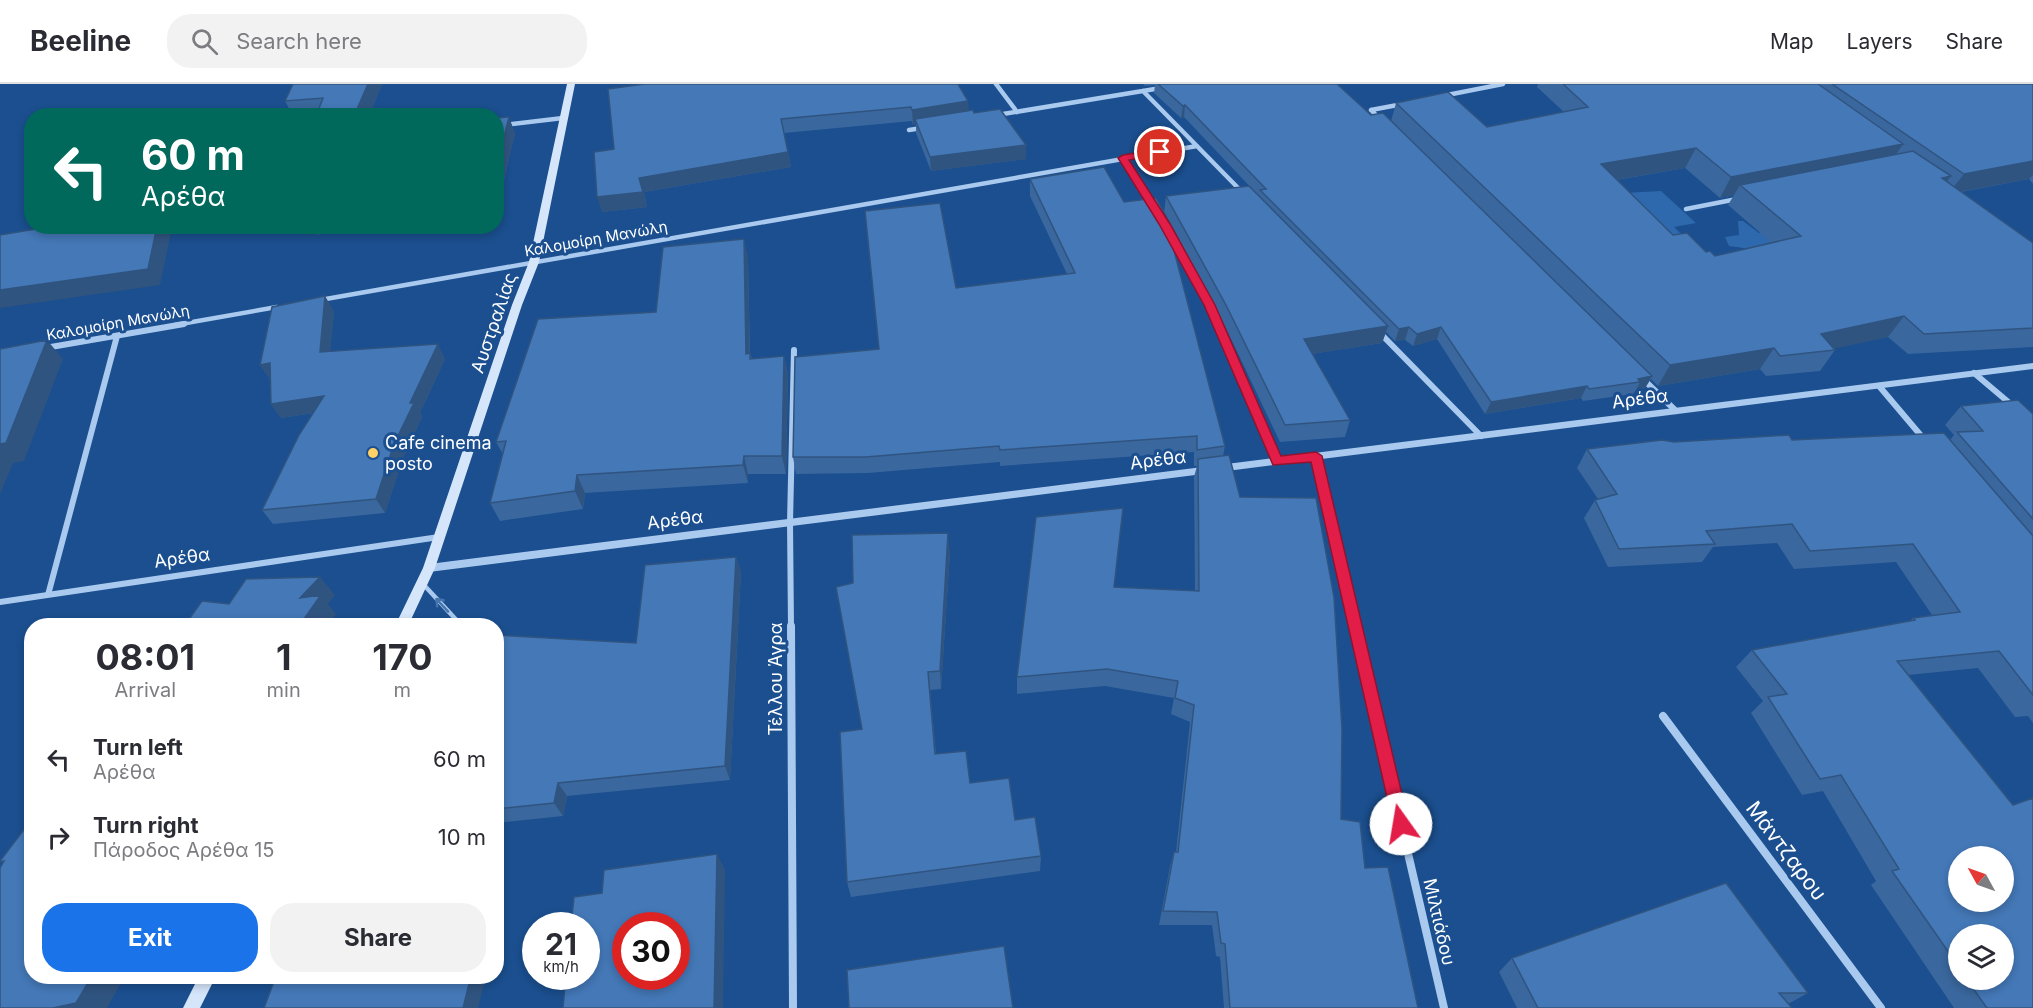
<!DOCTYPE html>
<meta charset="utf-8">
<style>
body{margin:0;font-family:Inter,sans-serif;background:#f2f2f3;color:#2b2b33;height:100vh;display:flex;flex-direction:column;font-size:22px;white-space:nowrap}
*{box-sizing:border-box;margin:0}
p{font-size:20px;color:#7c7c81}
.icon{flex:none;width:33px;height:33px;fill:none;stroke:currentColor;stroke-width:2;stroke-linecap:round;stroke-linejoin:round}
.map{position:relative;flex:1;overflow:hidden}
.sheet{position:absolute;left:24px;top:534px;width:480px;height:366px;display:flex;flex-direction:column;background:#fff;border-radius:24px;box-shadow:0 3px 9px #0003}
.sheet>*{flex:none}
.banner{position:absolute;left:24px;top:24px;width:480px;height:126px;border-radius:24px;box-shadow:0 3px 9px #0003;background:#00695c;color:#fff;overflow:hidden}
.needle{width:39px;rotate:310deg}
.tools{position:absolute;left:1948px;top:762px;display:grid;gap:12px}
.tools a{display:grid;place-items:center;width:66px;height:66px;border-radius:50%;background:#fff;box-shadow:0 3px 9px #0003;font-size:30px}
.speed{position:absolute;left:522px;top:828px;display:flex;gap:12px;font-size:30px;font-weight:700;text-align:center}
.speed>*{display:grid;place-content:center;width:78px;height:78px;border-radius:50%;background:#fff;box-shadow:0 3px 9px #0003;line-height:1}
.speed small{font-size:15px;font-weight:400}
.speed .limit{border:9px solid #d22;background:#fff;color:#111}
.pin{position:absolute;display:grid;place-items:center;width:51px;height:51px;color:#fff;margin:-26px;border:3px solid #fff;border-radius:50%;box-shadow:0 2px 6px #0007}
.me{position:absolute;width:66px;margin:-33px;rotate:347deg;stroke-linejoin:round;filter:drop-shadow(0 0 4px #0008)}
.turn{display:flex;align-items:center;gap:21px;height:126px;padding:0 18px;font-size:27px}
.turn .icon{width:78px;height:78px;stroke-width:2.5}
.turn b{display:block;font-size:42px;line-height:51px}
.eta{display:flex;justify-content:space-evenly;align-items:center;height:102px;text-align:center}
.eta b{font-size:36px;font-weight:700;line-height:42px}
.cta{display:flex;gap:12px;margin-top:auto;padding:12px 18px}
.cta a{flex:1;height:69px;border-radius:24px;background:#1a73e8;color:#fff;font-size:24px;font-weight:700;line-height:69px;text-align:center}
.cta a+a{background:#f2f2f3;color:#2b2b33}
ul{padding:0;list-style:none}
li{display:flex;align-items:center;gap:18px;height:78px;padding:0 18px}
li div{flex:1}
li b{display:block;font-size:22px}
li em{font-style:normal}
header{display:flex;align-items:center;gap:36px;box-sizing:border-box;height:84px;padding:0 30px;background:#fff;border-bottom:2px solid #e1e1e2}
header strong{font-size:28px}
nav{display:flex;gap:33px;margin-inline-start:auto;font-size:21px}
.search{width:420px;height:54px;background:#f2f2f3;display:flex;align-items:center;gap:15px;box-sizing:border-box;padding:0 21px;border-radius:24px;color:#7c7c81;font-size:22px}
.map>svg:first-child{display:block}
</style>
<header>
<strong>Beeline</strong>
<div class="search"><svg class="icon" aria-label="search" viewBox="0 0 24 24"><circle cx="10" cy="10" r="6"/><path d="M15 15l6 6"/></svg>Search here</div>
<nav><a>Map</a><a>Layers</a><a>Share</a></nav>
</header>
<div class="map">
<svg width="2033" height="924" viewBox="0 0 2033 924">
<rect width="100%" height="100%" fill="#1b4f8f"/>
<path fill="#2e69ad" d="M1661,107L1696,139L1674,143L1711,179L1622,130L1624,109Z
M1738,137H1743L1759,149L1781,146L1800,164L1751,165L1729,162L1725,153L1739,151Z"/>
<g fill="none" stroke-linecap="round" stroke-linejoin="round">
<path stroke="#a9c9ee" stroke-width="4.5" d="M423,500L462,542"/>
<path stroke="#a9c9ee" stroke-width="4.5" d="M996,0L1017,28
M1143,7L1243,109
M1442,12L1503,0
M1371,26L1381,36
M1371,26L1403,20
M997,31L1161,4
M496,42L563,34
M909,46L922,44
M1123,74L1153,122
M1686,125L1737,115
M1175,159L1210,221L1219,241
M320,216L1197,62
M175,241L277,223"/>
<path stroke="#a9c9ee" stroke-width="6" d="M1218,240L1277,377
M1380,249L1481,352
M45,264L184,240
M1974,289L2013,322
M1642,294L1676,327
M1879,302L1923,354
M1316,372L1356,544
M48,511L117,252
M0,518L439,453
M791,544L790,438L794,266"/>
<path stroke="#a9c9ee" stroke-width="8" d="M791,542L793,924
M1355,542L1444,924
M1663,632L1881,924"/>
<path fill="#a9c9ee" fill-rule="evenodd" d="M2033,279V285L429,488L425,487L424,484L425,481L429,480Z"/>
<path fill="#d6e6fa" fill-rule="evenodd" d="M567,0H575L539,178L522,221L435,484L408,542H395L423,484L512,221L529,178Z
M199,892H216L200,924H183Z"/>
</g>
<path fill="#3a679d" fill-rule="evenodd" d="M293,0H382L369,32H293L285,17Z
M1143,0H1337L1371,31L1391,37L1396,19L1487,43L1564,28L1537,3L1538,0H2033V100L2029,95L1961,108L2033,159V263L1908,270L1888,253L1834,264L1835,266L1820,287L1766,292L1760,285L1658,302L1651,295L1645,304L1636,306L1633,310L1583,317L1581,314L1485,330L1437,255L1413,262L1405,256L1395,257L1386,248L1382,259L1312,270L1350,336L1345,353L1280,358L1223,238L1179,158L1177,173H1176L1225,362L1223,372L1240,413L1341,735L1365,784L1418,924H1224L1220,873L1216,872L1212,841H1159L1170,782L1174,768H1176L1190,638L1171,630L1174,614L1105,602L1017,610V593L1114,503L1195,507L1194,393L1197,382H1194V368L1000,382V378L868,389L796,390L793,373L879,265L956,204L1067,190L1030,112V95L1164,129L1166,112L1256,109L1184,33L1181,34L1154,9L1155,1L1145,2ZM1685,84L1720,114L1734,111L1728,121L1772,159L1715,172L1673,151L1617,96Z
M608,5L969,27L974,29L1026,61V75L931,87L916,49V40L913,41L912,37L784,49L791,83L644,108L647,123L602,128L614,65Z
M496,34L515,49L503,100L496,101Z
M298,142H322L319,151Z
M748,173L750,269L752,275L784,272L788,290L786,390H748V399L585,409L583,425L500,437L490,419L503,370L496,358L656,228Z
M334,227L330,267L445,275L420,329L422,333L403,374L385,429L273,440L262,426L313,329L281,334L271,320L270,295L260,281Z
M1961,322L2033,330V639L2028,632L2015,633L1978,584L1908,591L2033,924H1954L1871,801L1876,797L1823,707L1802,711L1751,629L1763,617L1736,583L1752,566L1910,537L1913,534L1932,531L1896,478L1794,485L1777,459L1713,463L1702,478L1608,483L1584,434L1595,416L1598,415L1577,384L1587,365L1674,358L1792,356H1950L1954,351L1945,341ZM1959,850L2004,896H1959Z
M950,468L941,605L930,606L936,670L1015,736L1041,772L1040,787L851,813L847,798L862,645Z
M736,473L741,488L730,696L567,712L563,732L496,739V551L636,559Z
M1512,874L1808,909L1788,920L1792,924H1517L1499,888Z"/>
<path fill="#305480" d="M368,0H382L369,32H354Z
M968,17L969,31L915,35L916,40L913,41L912,26Z
M1185,21L1184,33L1181,34L1183,22Z
M509,33L515,49L503,100L496,83Z
M1903,60L1889,81L1740,101L1734,111L1720,114L1731,93Z
M1026,61V75L931,87L930,73Z
M1696,64L1685,84L1591,100L1601,80Z
M788,68L791,83L644,108L647,123L602,128L597,113L639,94Z
M2033,77V91L2029,95L1948,110L1964,90Z
M1951,92L1936,113L1942,94Z
M157,142H180L172,144L160,201L0,224V206Z
M314,142H322L319,151Z
M744,155L748,173L750,288L746,270Z
M1179,156L1177,173L1170,175L1172,159Z
M325,212L334,227L329,282L320,268Z
M1904,232L1888,253L1819,268L1821,250Z
M1388,242L1382,259L1299,272L1304,255Z
M1409,243L1405,256L1395,257L1399,245Z
M1441,243L1437,255L1413,262L1417,250Z
M47,256L63,275L24,377L13,379L0,410V360Z
M438,260L445,275L420,329L422,333L403,374L385,429L376,415L394,360L410,319Z
M1774,264L1760,285L1658,302L1670,281Z
M784,272L788,290L786,390L782,372Z
M270,279V295L260,281Z
M1652,292L1645,304L1636,306L1640,298L1638,295Z
M1587,302L1581,314L1485,330L1491,318Z
M324,312L333,326L281,334L271,320Z
M744,372L748,390V399L743,381Z
M577,391L585,409L583,425L575,407Z
M948,449L950,468L941,605L940,587Z
M736,473L741,488L730,696L725,682Z
M320,493L335,511L328,520L336,530L328,542H299L300,514Z
M558,699L567,712L563,732L554,719Z
M717,770L725,786L723,924H714Z
M92,892H125L107,924H53Z
M471,892H486L478,924H463Z"/>
<path fill="#4478b7" stroke="#305480" stroke-width="1.5" fill-rule="evenodd" d="M293,0H368L354,32H316L323,14L285,17Z
M644,0H958L968,17L912,26L911,23L781,35L788,68L639,94L643,108L597,113L594,68L614,65L608,5Z
M1158,0H1337L1371,31L1383,29L1652,292L1638,295L1640,298L1589,305L1587,302L1491,318L1441,243L1417,250L1409,243L1399,245L1260,106L1266,105L1185,21L1183,22Z
M1563,0H1818L1903,60L1731,93L1696,64L1601,80L1673,151L1687,149L1706,168L1710,167L1715,172L1801,152L1740,101L1913,67L1951,92L1942,94L2033,159V244L1924,250L1904,232L1821,250L1835,266L1780,272L1774,264L1670,281L1396,19L1448,8L1487,43L1588,23Z
M1832,0H2033V77L1964,90Z
M1000,25L1026,61L930,73L915,35L973,26L974,29Z
M509,33L496,83V34Z
M1104,83L1124,118L1156,114L1179,156L1172,159L1225,362L1197,366V352L1000,366L999,362L866,373H793L795,273L879,265L865,127L940,119L956,204L1075,189L1030,95Z
M1249,102L1388,242L1304,255L1350,336L1285,341L1226,221L1166,112Z
M54,142H157L148,185L0,206V151Z
M744,155L746,270L750,269V275L784,272L782,372H744L743,381L577,391L575,407L490,419L506,357L496,358L538,235L656,228L663,163Z
M325,212L320,268L438,260L410,319H414L394,360L376,415L262,426L299,351L324,312L271,320L270,279L260,281L272,223Z
M47,256L6,359L0,360V265Z
M2018,316L2033,330V435L1957,348L1983,347L1961,322Z
M1944,349L2033,452V611L1999,567L1897,577L2013,721L2033,714V924H1987L1967,896H2004V850H1959V883L1892,787L1899,785L1841,691L1820,695L1768,613L1787,610L1752,566L1915,536L1913,534L1960,528L1913,460L1810,467L1792,440L1706,447L1715,460L1619,465L1595,416L1617,410L1587,365L1662,356L1674,358L1789,351L1792,356ZM1959,772H2004V818H1959Z
M1229,371L1240,413L1316,414L1334,513L1342,645L1341,735L1360,738L1365,784L1388,783L1418,924H1230L1225,860L1221,859L1217,828L1163,827L1174,768H1178L1194,621L1175,614L1178,597L1107,585L1017,593L1036,433L1123,424L1114,503L1199,507L1198,375Z
M948,449L940,587L928,588L935,670L966,667L970,699L1009,694L1015,736L1035,733L1041,772L847,798L840,648L862,645L836,503L853,499L852,451Z
M736,473L725,682L558,699L554,719L496,725V551L636,559L645,481Z
M320,493L300,514L321,511L299,542H165L168,538L185,541L202,517L229,520L246,495Z
M32,735V892H92L76,919L53,924H0V784L4,777L0,778V777Z
M717,770L714,924H563L566,892H586V842H571L574,813L602,809L604,786ZM626,842H676V892H626Z
M1726,799L1808,909H1779L1792,924H1538L1512,874Z
M1004,862L1013,924H849L847,886Z
M276,892H471L463,924H264Z"/>
<defs><path id="oneway-shaft" d="M-6 0H5M1.5-3L5.5 0L1.5 3" fill="none" stroke-width="1.6" stroke-linecap="round" stroke-linejoin="round" transform="scale(1.5)"/></defs>
<use stroke="#4674ac" href="#oneway-shaft" transform="translate(442 521) rotate(-133)"/>
<path fill="#e11d48" stroke="#92132f" stroke-width="1.5" d="M1160,65L1164,66V70L1129,76L1170,140L1215,221L1281,372L1316,368L1322,372L1409,740L1407,746L1401,748L1395,746L1393,740L1311,378L1273,381L1204,221L1159,140L1118,74L1123,71Z"/>
<circle fill="#ffd166" stroke="#1b4f8f" stroke-width="2" cx="373" cy="369" r="6"/>
<g text-anchor="middle" stroke-width="6" stroke-linejoin="round" paint-order="stroke">
<g font-size="15" fill="#fff" stroke="#1b4f8f">
<text transform="translate(596 155) rotate(-10)" y="5">Καλομοίρη Μανώλη</text>
<text transform="translate(118 239) rotate(-10)" y="5">Καλομοίρη Μανώλη</text>
</g>
<g font-size="18" fill="#fff" stroke="#1b4f8f">
<text transform="translate(494 239) rotate(-71)" y="6">Αυστραλίας</text>
<text transform="translate(1640 315) rotate(-7)" y="6">Αρέθα</text>
<text transform="translate(1158 376) rotate(-7)" y="6">Αρέθα</text>
<text transform="translate(675 436) rotate(-7)" y="6">Αρέθα</text>
<text transform="translate(182 474) rotate(-8)" y="6">Αρέθα</text>
<text transform="translate(776 595) rotate(-90)" y="6">Τέλλου Άγρα</text>
<text transform="translate(1439 838) rotate(77)" y="6">Μιλτιάδου</text>
</g>
<g font-size="18" fill="#fff" stroke="#1b4f8f" text-anchor="start">
<text x="385" y="365">Cafe cinema<tspan x="385" dy="21">posto</tspan></text>
</g>
<g font-size="21" fill="#fff" stroke="#1b4f8f">
<text transform="translate(1786 767) rotate(53)" y="7">Μάντζαρου</text>
</g>
</g>
</svg>
<div class="tools">
<a><svg class="needle" viewBox="-14 -14 28 28"><path d="M0-13l5 13h-10z" fill="#e53935"/><path d="M0 13l5-13h-10z" fill="#7c7c81"/></svg></a>
<a><svg class="icon" aria-label="layers" viewBox="0 0 24 24"><path d="M12 4l9 5-9 5-9-5zM3 14l9 5 9-5"/></svg></a>
</div>
<div class="speed"><div>21<small>km/h</small></div><div class="limit">30</div></div>
<div class="pin" style="left:1160px;top:68px;background:#d93025"><svg class="icon" aria-label="arrive" viewBox="0 0 24 24"><path d="M6 21V4h12l-3 4 3 4H6"/></svg></div>
<svg class="me" style="left:1401px;top:740px" viewBox="-20 -20 40 40"><circle r="19" fill="#fff"/><path d="M0-13L10 11 0 6-10 11z" fill="#e11d48"/></svg>
<div class="banner">
<div class="turn"><svg class="icon" aria-label="left" viewBox="0 0 24 24"><path d="M17 20v-9H6M10 6l-5 5 5 5"/></svg><div><b>60 m</b>Αρέθα</div></div>
</div>
<section class="sheet">
<div class="eta">
<div><b>08:01</b><p>Arrival</p></div>
<div><b>1</b><p>min</p></div>
<div><b>170</b><p>m</p></div>
</div>
<ul>
<li><svg class="icon" aria-label="left" viewBox="0 0 24 24"><path d="M17 20v-9H6M10 6l-5 5 5 5"/></svg><div><b>Turn left</b><p>Αρέθα</p></div><em>60 m</em></li>
<li><svg class="icon" aria-label="right" viewBox="0 0 24 24"><path d="M7 20v-9h11M14 6l5 5-5 5"/></svg><div><b>Turn right</b><p>Πάροδος Αρέθα 15</p></div><em>10 m</em></li>
</ul>
<div class="cta"><a>Exit</a><a>Share</a></div>
</section>
</div>
